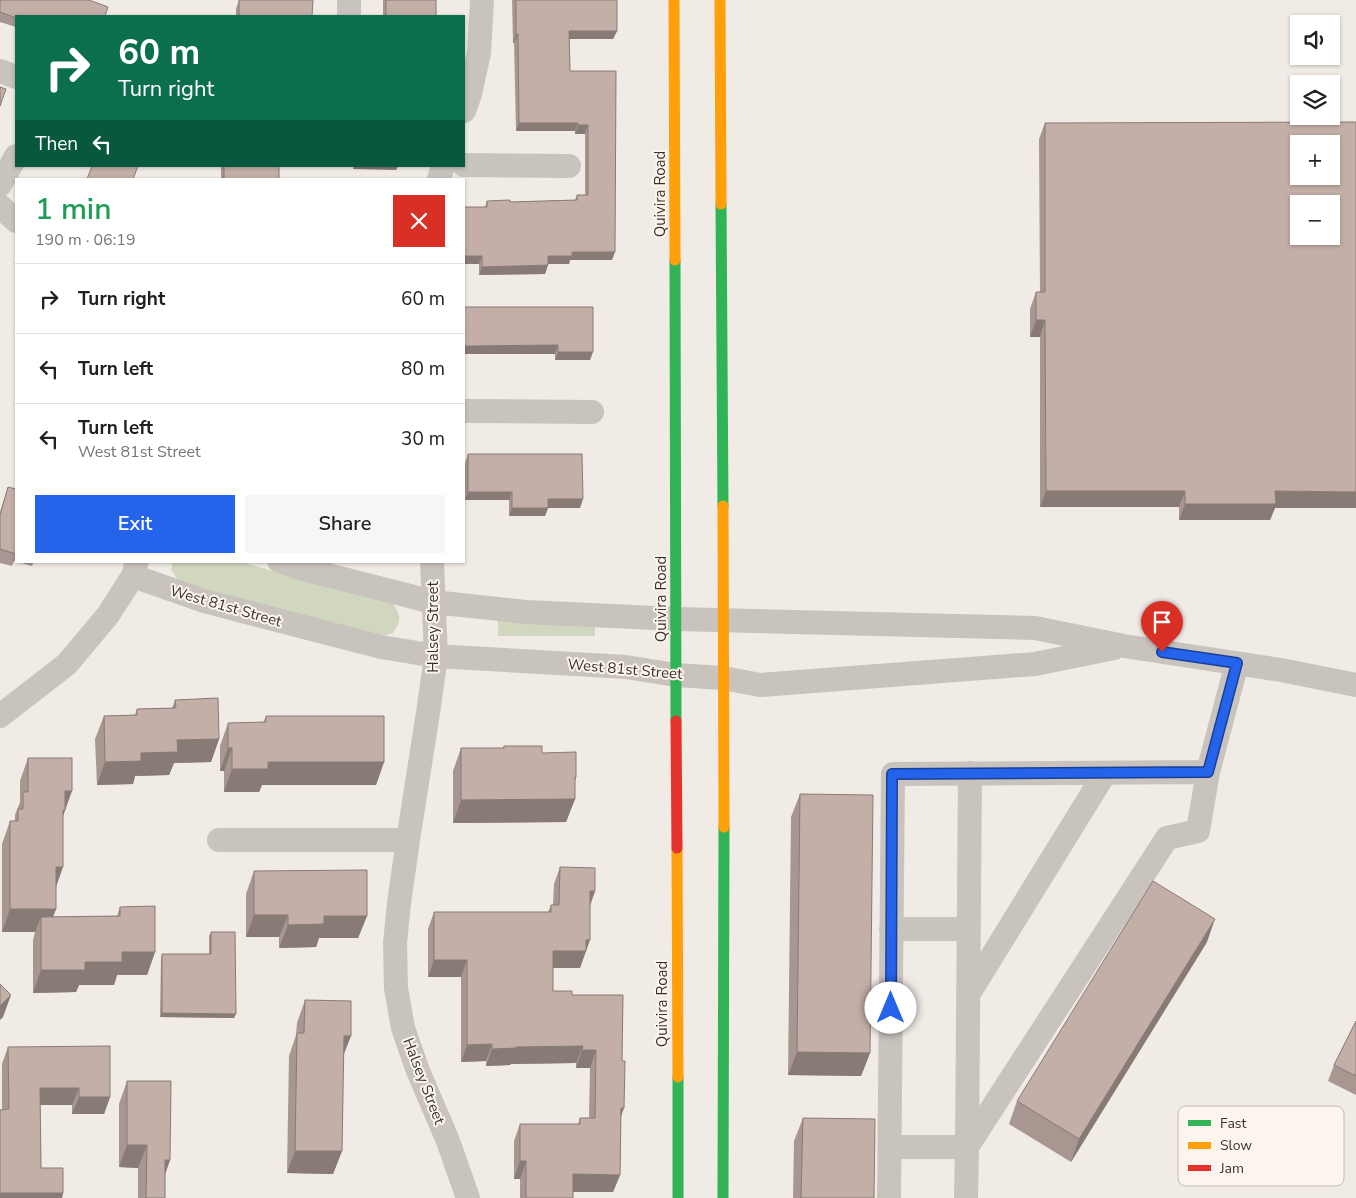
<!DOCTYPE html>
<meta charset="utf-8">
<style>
body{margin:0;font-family:"Nunito Sans",sans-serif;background:#f6f6f6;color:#202124;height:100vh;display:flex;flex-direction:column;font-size:19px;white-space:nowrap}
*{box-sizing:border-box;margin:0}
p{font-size:16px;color:#757577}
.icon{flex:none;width:28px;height:28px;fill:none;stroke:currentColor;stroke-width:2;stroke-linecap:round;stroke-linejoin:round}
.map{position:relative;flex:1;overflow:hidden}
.drawer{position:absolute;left:15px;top:178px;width:450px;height:385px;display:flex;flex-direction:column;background:#fff;border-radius:0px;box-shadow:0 1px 4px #0004}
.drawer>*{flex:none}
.top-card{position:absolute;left:15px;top:15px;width:450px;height:152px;border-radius:0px;box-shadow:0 1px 4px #0004;background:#0b6e4f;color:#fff;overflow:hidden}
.fabs{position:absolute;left:1290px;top:15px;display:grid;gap:10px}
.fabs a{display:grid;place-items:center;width:50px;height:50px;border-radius:0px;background:#fff;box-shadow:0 1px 4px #0004;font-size:25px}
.pin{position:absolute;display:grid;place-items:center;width:42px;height:42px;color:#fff;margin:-51px -21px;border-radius:50% 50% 50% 0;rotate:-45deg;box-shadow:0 0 5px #0007}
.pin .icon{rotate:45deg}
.me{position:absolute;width:55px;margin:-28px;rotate:0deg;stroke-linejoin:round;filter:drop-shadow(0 0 4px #0008)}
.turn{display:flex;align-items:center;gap:18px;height:105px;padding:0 20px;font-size:22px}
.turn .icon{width:65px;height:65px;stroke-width:2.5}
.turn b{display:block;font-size:35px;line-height:42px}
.then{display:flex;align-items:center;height:48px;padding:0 20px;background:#0003;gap:10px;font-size:19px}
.round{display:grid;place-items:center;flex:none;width:52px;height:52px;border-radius:0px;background:#f6f6f6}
.head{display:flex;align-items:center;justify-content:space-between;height:85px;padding:0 20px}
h1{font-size:30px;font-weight:600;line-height:38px;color:#1e9e55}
.button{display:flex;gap:10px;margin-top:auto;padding:10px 20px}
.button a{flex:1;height:58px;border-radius:0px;background:#2563eb;color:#fff;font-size:20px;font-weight:600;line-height:58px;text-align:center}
.button a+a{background:#f6f6f6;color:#202124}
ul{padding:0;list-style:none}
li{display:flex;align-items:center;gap:15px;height:70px;padding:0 20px;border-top:1px solid #e0e0e0}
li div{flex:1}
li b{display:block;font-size:19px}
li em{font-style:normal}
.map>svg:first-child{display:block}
</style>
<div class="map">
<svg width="1356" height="1198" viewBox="0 0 1356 1198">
<rect width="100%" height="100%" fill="#f0ebe5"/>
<path fill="#d1d6bf" d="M173,561H239L298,579L391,602C401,613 402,620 393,633L384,636L288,614L179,581L171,570Z
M498,618L595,622V636H498Z"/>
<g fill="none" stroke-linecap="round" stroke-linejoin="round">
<path stroke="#c9c3be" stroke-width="24" d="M349,0V16
M0,71L16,77
M464,111L470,94L479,53L482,0
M464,165L569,166
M439,179L443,166
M0,185L16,156
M0,206L16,221
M464,411L592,412
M279,561L300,568L433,602L526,612L677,619L1035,628L1124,646L1281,670L1356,685
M432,561L436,656L428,713L408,840L399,903L395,943L396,988L403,1028L418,1071L448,1141L468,1198
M133,576L204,601L381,647L436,656L626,667L676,675L723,678L760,685L1035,664L1114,648
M0,716L67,664L108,615L133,576L137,561
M219,840H408
M891,929H969
M968,995L1105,773
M890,1147H967L966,1198
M967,1147L1167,838L1198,831L1208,772L1237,663
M967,1147L970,773
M889,1198L893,774L1208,772"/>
<path stroke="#30b455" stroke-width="11" d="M721,204L723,506
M675,260L676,721
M678,1077V1198
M723,1198L724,827"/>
<path stroke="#ff9f0a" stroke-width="11" d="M674,0L675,260
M720,0L721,204
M723,506L724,827
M677,848L678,1077"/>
<path stroke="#e5322d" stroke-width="11" d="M676,721L677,848"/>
</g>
<path fill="#a89690" d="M0,0L105,16H16V27L0,22Z
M239,0H255L312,16H236V9Z
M383,0H436V16H383Z
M512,0H617V31L613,39H569L570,71H616L612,260H570L569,264H548L545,274L479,275V264H464V207H485L487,201L510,202L575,200L577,195H585V134H575V131H516L514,43H513Z
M1045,123L1275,508L1270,520H1179V507H1040V337H1030V309L1036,292H1040L1039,139Z
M221,166H279V179H221Z
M593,307L590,360H555V354H464Z
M468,454L580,508H548L545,516H509V500H465V463Z
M8,487L16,489V561H34L32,566L14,561L12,566L0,563V512Z
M175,700L219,739L211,762L174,763L169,775L135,776L133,784L97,785L95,739L104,716L135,715L137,709L172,708Z
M266,716L384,762L376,785H262L259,792H224V771H220V746L228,723H263Z
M504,746L542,753L576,777L575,781V799L566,822L453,823V771L461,748H503Z
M28,758L65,810L63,816L56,887V909L53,917L117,916L120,907L155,952L147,975H117L114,985H79L76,992L33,993V940L35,932H2V844L10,821H14L15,819V815L20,802V781Z
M800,794L870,1053L861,1076L788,1075L791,817Z
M560,867L595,891L590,906L586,950L580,968H553V991L572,995H623L620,1175L613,1192H573V1198H520V1179H514V1141L520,1124H578L580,1118H589L590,1068H576V1063L511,1064L510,1065L486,1066V1061L461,1062V977H428V929L434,912H548L551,905H553L554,884Z
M254,871L367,916L358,938H319L316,947L279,948V937H246V894Z
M211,932L234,1018L160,1017L161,958L162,954H209V936Z
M1207,942L1071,1162L1009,1124L1017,1101Z
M305,1000L343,1056L342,1151L333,1174L287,1173L289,1056L296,1035L297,1023Z
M1356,1021V1095L1328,1081L1334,1065Z
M8,1047L110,1097L104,1114H72V1105H40L41,1168L63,1193L62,1198H0L2,1109V1064Z
M127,1081L170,1160L165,1174V1198H138V1168L119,1167V1104Z
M803,1118L874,1198H793L794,1141Z"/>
<path fill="#887a75" d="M569,31H617L613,39H566Z
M516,34H518L514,43H513Z
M519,123H578L575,131H516Z
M578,125H588L585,134H575Z
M283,166H353V167Z
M354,166H398L396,170L353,169Z
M572,252H615L612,260H570L569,264H545L548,256Z
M464,256H482L479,264H464Z
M548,265L545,274L479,275L482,267Z
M1036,320H1045L1040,337H1030Z
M558,345L555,354H464V346Z
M558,352H593L590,360H555Z
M1046,491H1185L1179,507H1040Z
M1275,491L1356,492V508H1275L1270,520H1179L1185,504Z
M468,492H512L509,500H465Z
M548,499H583L580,508H545Z
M512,508H548L545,516H509Z
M219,739L211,762L174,763L169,775L135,776L133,784L97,785L105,762L177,740Z
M228,748H232L224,771H220Z
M268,762H384L376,785H262L259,792H224L232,769Z
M576,777L568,799H575L566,822L453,823L461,800Z
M65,791H72L57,833Z
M56,867H63L55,890Z
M590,891H595L589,908Z
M10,909H56L47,932L41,917L35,932H2Z
M254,915H288L279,937H246Z
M324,916H367L358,938H319L316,947L279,948L288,925Z
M1215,919L1207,942L1071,1162L1079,1139Z
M586,940H590L580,968H546L553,951Z
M122,952H155L147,975H117L114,985H79L76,992L33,993L41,970L85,962Z
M434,960H467L461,977H428Z
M11,995L3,1017L0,1020V1006Z
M162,1013L236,1014L234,1018L160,1017Z
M344,1036H351L342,1059Z
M492,1044L486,1061L461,1062L467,1045Z
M583,1046L576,1063L511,1064L510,1065L486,1066L492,1049L516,1047Z
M582,1050H596L590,1068H576Z
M797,1052L870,1053L861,1076L788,1075Z
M40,1088H79L72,1105H34Z
M79,1097H110L104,1114H72Z
M621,1108H624L618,1125Z
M127,1145H147L138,1168L119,1167Z
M295,1151H342L333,1174L287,1173Z
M165,1160H170L162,1183Z
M520,1161H526L520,1179H514Z
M573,1174L620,1175L613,1192H567Z
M0,1193H63L62,1198H0Z"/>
<path fill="#c3afa7" stroke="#887a75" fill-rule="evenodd" d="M0,0H89L108,7L105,16H23L20,15V16H16V18L0,12Z
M239,0H313L312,16H239Z
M386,0H436V16H386Z
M516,0H617V31H569L570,71H616L615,252H572V256H548V265L482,267V256H464V207H487V201L510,200V202L577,200V195H588V125H578V123H519L518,34H516Z
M0,87L6,89L0,106Z
M1356,122V492L1275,491L1276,504H1185V491H1046L1045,320H1036V292H1045V123ZM1299,144H1331V176H1299ZM1299,204H1331V236H1299Z
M92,166H138L133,179H87Z
M224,166H279V179H224Z
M464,307H593V352H558V345L464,346Z
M468,454H582L583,499H548V508H512V492H468Z
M8,487L16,489V554L0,549V515Z
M218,698L219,739L177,740L178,752L141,753V761L105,762L104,716L137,715V709L176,708L175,700Z
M266,716H384V762H268V769H232V748H228V723L266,722Z
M504,746H542V753L576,752V777H575V799L461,800V748H504Z
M28,758H72V791H65V810H63V867H56V909H10V821H18V809H23V792H28Z
M800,794L873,795L870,1053L797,1052Z
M560,867L595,868V891H590V940H586V951H553V991H572V995H623L622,1061H625L624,1108H621L620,1175L573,1174V1198H526V1161H520V1124H580V1118H595L596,1050H582L583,1046L516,1047V1048L492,1049V1044L467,1045V960H434V912H551V905H559Z
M367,870V916H324V924L288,925V915H254V871Z
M1153,881L1215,919L1079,1139L1017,1101Z
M155,906V952H122V962H85V970H41V917L120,916V907Z
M211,932H235L236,1014L162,1013V954H211Z
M0,984L11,995L0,1006Z
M305,1000L351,1001V1036H344L342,1151H295L297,1033H304Z
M1356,1021V1076L1334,1065Z
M110,1046V1097H79V1088H40L41,1168H63V1193H0V1110L9,1109L8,1047Z
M127,1081H171L170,1160H165V1198H146L147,1145H127Z
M803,1118L875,1119L874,1198H801Z"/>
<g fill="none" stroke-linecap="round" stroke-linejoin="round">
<g stroke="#184099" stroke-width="12">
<path id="route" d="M891,1008L892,774L1208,772L1237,663L1162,652"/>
</g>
<use href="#route" stroke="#2563eb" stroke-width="9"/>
</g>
<g text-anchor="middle" stroke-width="4" stroke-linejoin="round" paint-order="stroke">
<g font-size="15" fill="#3b302b" stroke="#fbf5ee">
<text transform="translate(660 194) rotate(-90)" y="5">Quivira Road</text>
<text transform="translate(661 599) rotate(-90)" y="5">Quivira Road</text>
<text transform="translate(226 606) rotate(16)" y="5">West 81st Street</text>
<text transform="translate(433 627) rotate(-90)" y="5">Halsey Street</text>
<text transform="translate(625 669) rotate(5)" y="5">West 81st Street</text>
<text transform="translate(662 1004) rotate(-90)" y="5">Quivira Road</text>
<text transform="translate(424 1081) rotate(69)" y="5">Halsey Street</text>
</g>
</g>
<rect x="1178" y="1106" width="166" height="80" rx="8" fill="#fbf5ee" stroke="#c1bab4" stroke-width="1"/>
<rect x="1188" y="1120" width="23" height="6" fill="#30b455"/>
<rect x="1188" y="1142" width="23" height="7" fill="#ff9f0a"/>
<rect x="1188" y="1165" width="23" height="6" fill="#e5322d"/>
<g font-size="14" fill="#3b302b">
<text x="1220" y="1128">Fast</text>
<text x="1220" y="1150">Slow</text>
<text x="1220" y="1173">Jam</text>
</g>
</svg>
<div class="fabs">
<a><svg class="icon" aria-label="sound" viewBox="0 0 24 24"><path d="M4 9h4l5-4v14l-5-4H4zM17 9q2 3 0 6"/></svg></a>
<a><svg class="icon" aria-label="layers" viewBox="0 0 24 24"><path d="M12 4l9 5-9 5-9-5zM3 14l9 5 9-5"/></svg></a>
<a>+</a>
<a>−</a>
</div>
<div class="pin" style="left:1162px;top:652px;background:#d93025"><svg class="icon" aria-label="arrive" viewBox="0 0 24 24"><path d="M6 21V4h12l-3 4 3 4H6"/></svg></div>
<svg class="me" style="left:891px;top:1008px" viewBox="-20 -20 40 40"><circle r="19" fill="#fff"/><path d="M0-13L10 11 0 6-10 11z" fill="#2563eb"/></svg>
<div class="top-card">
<div class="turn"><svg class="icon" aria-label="right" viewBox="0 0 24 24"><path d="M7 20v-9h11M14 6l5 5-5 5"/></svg><div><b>60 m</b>Turn right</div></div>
<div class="then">Then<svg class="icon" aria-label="left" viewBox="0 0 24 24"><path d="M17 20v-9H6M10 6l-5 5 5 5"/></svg></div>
</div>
<section class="drawer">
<div class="head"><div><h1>1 min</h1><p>190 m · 06:19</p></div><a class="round" style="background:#d93025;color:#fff"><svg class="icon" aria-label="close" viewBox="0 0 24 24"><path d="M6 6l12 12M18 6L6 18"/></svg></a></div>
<ul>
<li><svg class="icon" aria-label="right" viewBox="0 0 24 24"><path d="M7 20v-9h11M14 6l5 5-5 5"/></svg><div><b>Turn right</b></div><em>60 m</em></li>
<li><svg class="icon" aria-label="left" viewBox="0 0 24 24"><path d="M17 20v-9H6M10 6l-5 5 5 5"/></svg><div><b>Turn left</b></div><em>80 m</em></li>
<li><svg class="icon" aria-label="left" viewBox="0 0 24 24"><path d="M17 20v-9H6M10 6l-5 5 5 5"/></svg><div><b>Turn left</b><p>West 81st Street</p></div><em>30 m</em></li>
</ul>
<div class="button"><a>Exit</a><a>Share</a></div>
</section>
</div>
